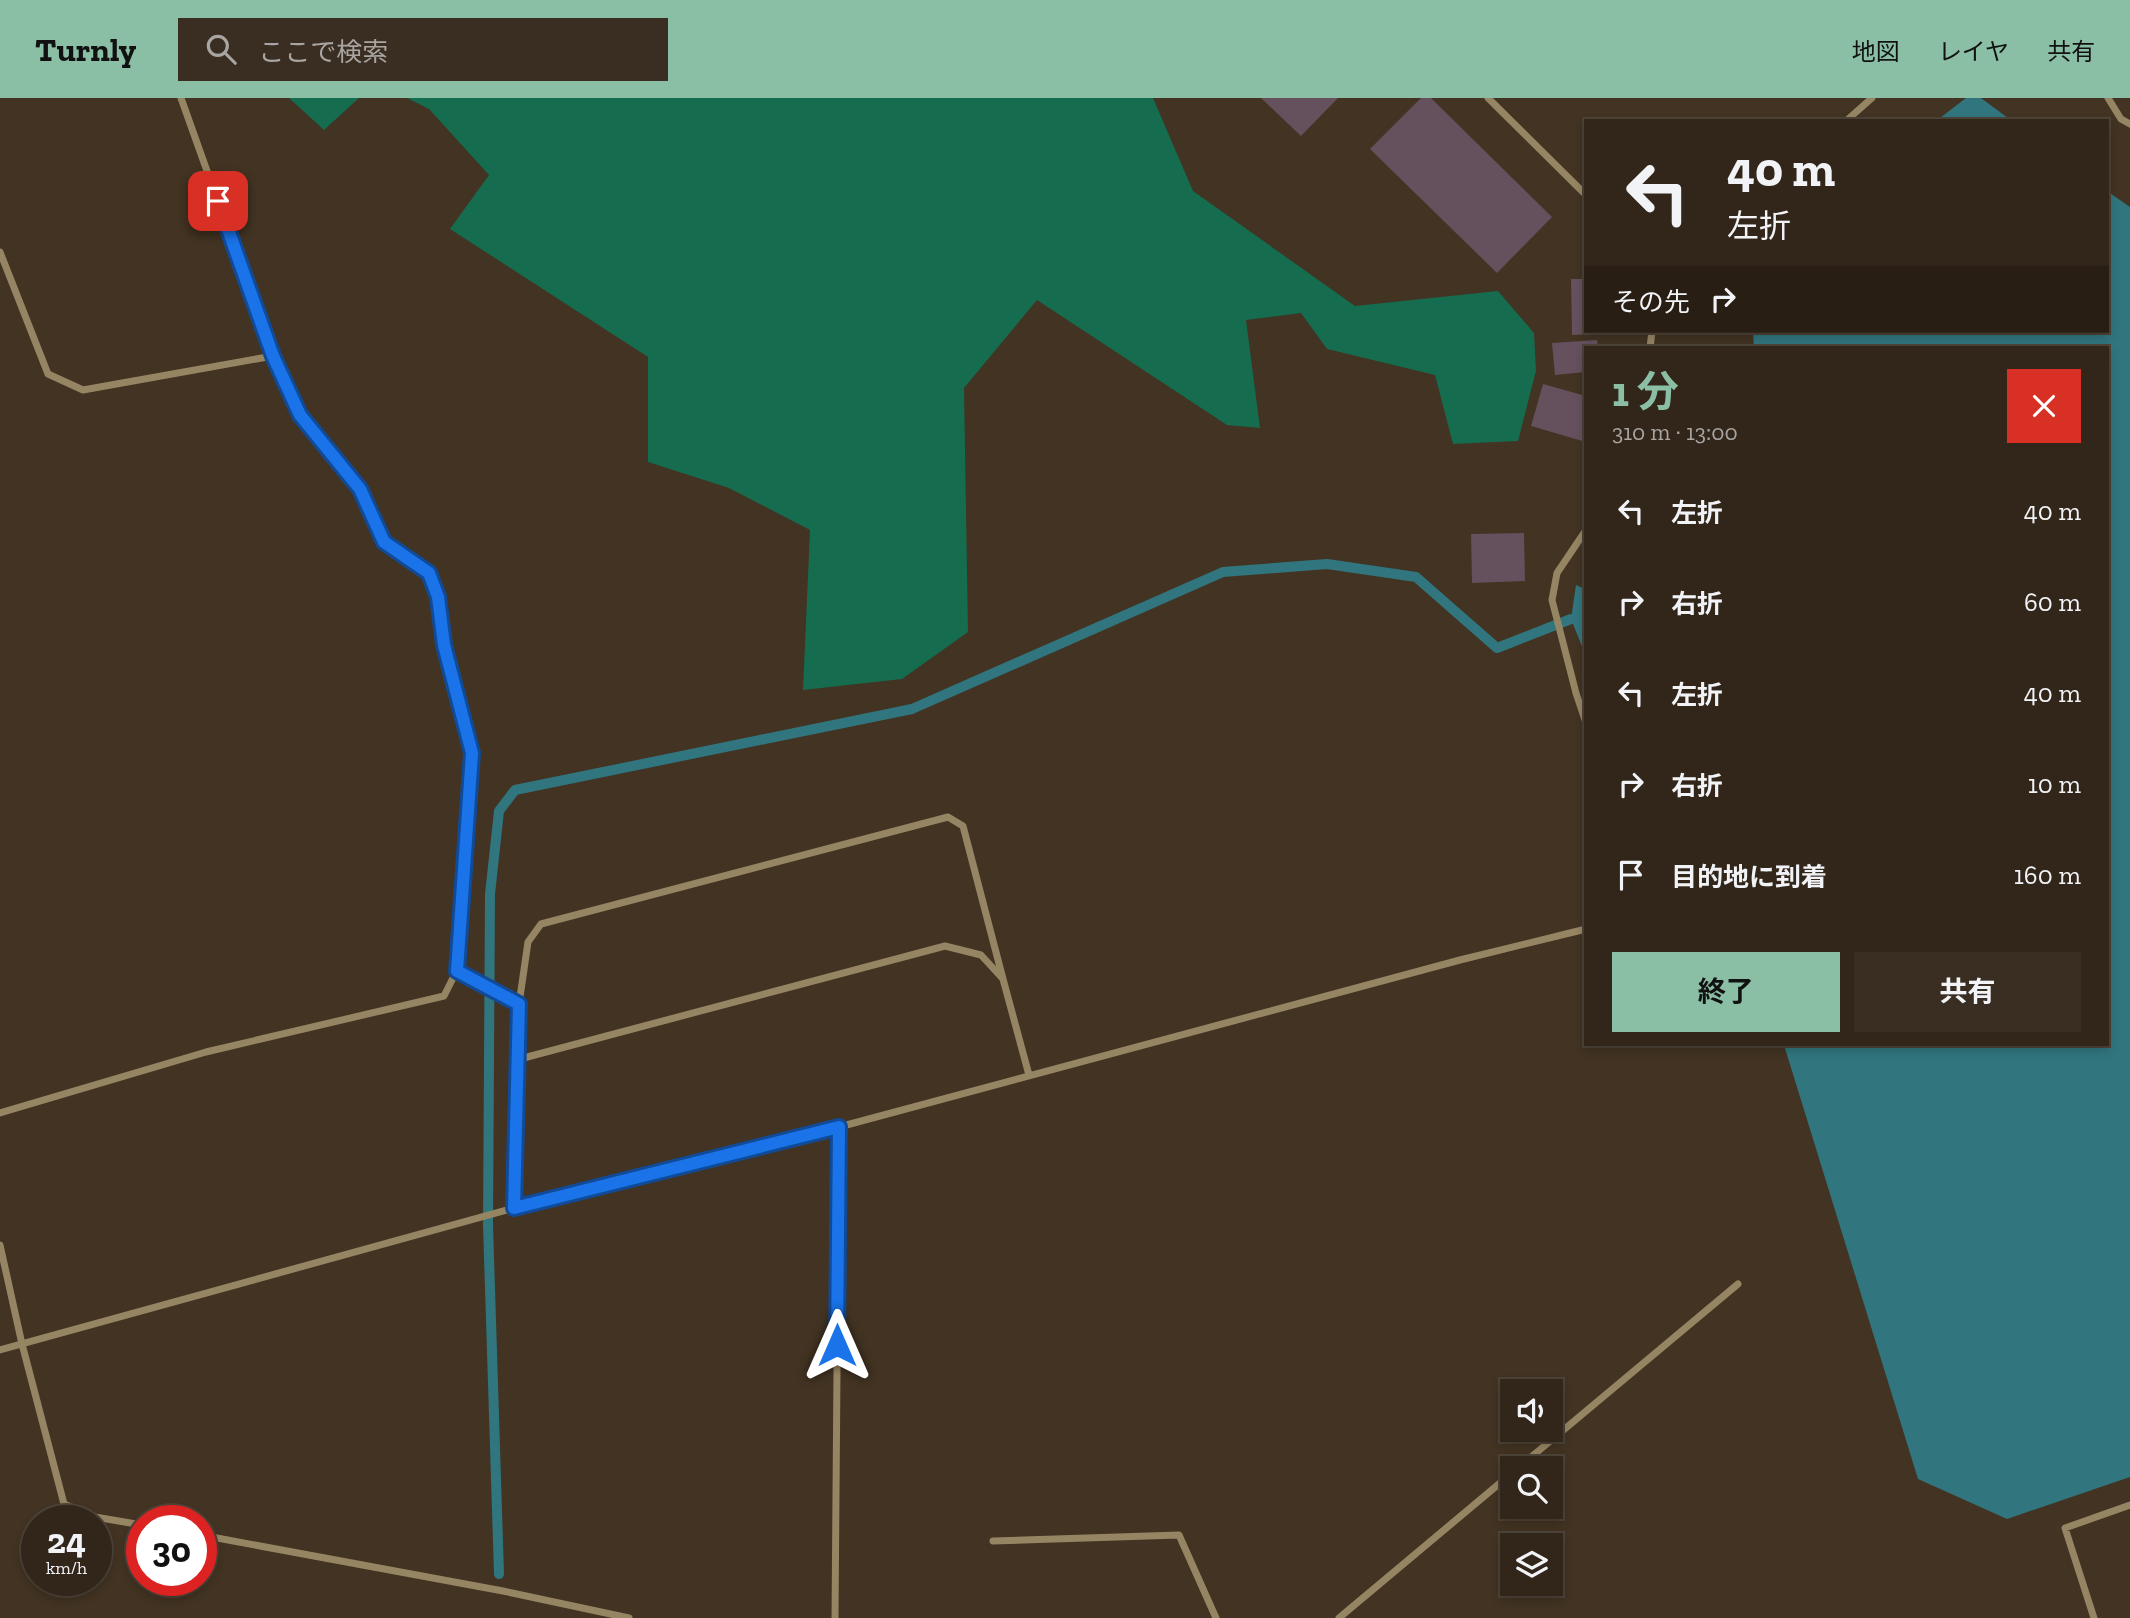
<!DOCTYPE html>
<html lang="ja">
<meta charset="utf-8">
<style>
body{margin:0;font-family:"Zilla Slab","Noto Sans JP",serif;background:#3a2e23;color:#f1f3f6;height:100vh;display:flex;flex-direction:column;font-size:26px;white-space:nowrap}
*{box-sizing:border-box;margin:0}
p{font-size:23px;color:#a8a5a2}
.icon{flex:none;width:38px;height:38px;fill:none;stroke:currentColor;stroke-width:2;stroke-linecap:round;stroke-linejoin:round}
.map{position:relative;flex:1;overflow:hidden}
.side{position:absolute;left:1584px;top:248px;width:525px;height:700px;display:flex;flex-direction:column;background:#32261a;border-radius:0px;box-shadow:0 4px 10px #0003,0 0 0 2px #4d4339}
.side>*{flex:none}
.hud{position:absolute;left:1584px;top:21px;width:525px;height:214px;border-radius:0px;box-shadow:0 4px 10px #0003,0 0 0 2px #4d4339;background:#32261a;color:#f1f3f6;overflow:hidden}
.tools{position:absolute;left:1500px;top:1281px;display:grid;gap:14px}
.tools a{display:grid;place-items:center;width:63px;height:63px;border-radius:0px;background:#32261a;box-shadow:0 4px 10px #0003,0 0 0 2px #4d4339;font-size:35px}
.speed{position:absolute;left:21px;top:1407px;display:flex;gap:14px;font-size:35px;font-weight:700;text-align:center}
.speed>*{display:grid;place-content:center;width:91px;height:91px;border-radius:50%;background:#32261a;box-shadow:0 4px 10px #0003,0 0 0 2px #4d4339;line-height:1}
.speed small{font-size:18px;font-weight:400}
.speed .limit{border:10px solid #d22;background:#fff;color:#111}
.pin{position:absolute;display:grid;place-items:center;width:60px;height:60px;color:#fff;margin:-30px;border-radius:14px;box-shadow:0 4px 10px #0006}
.me{position:absolute;width:77px;margin:-38px;rotate:0deg;stroke-linejoin:round;filter:drop-shadow(0 0 5px #0008)}
.turn{display:flex;align-items:center;gap:24px;height:147px;padding:0 28px;font-size:32px}
.turn .icon{width:91px;height:91px;stroke-width:2.5}
.turn b{display:block;font-size:49px;line-height:60px}
.then{display:flex;align-items:center;height:66px;padding:0 28px;background:#0003;gap:14px;font-size:26px}
.round{display:grid;place-items:center;flex:none;width:74px;height:74px;border-radius:0px;background:#3a2e23}
.summary{display:flex;align-items:center;justify-content:space-between;height:119px;padding:0 28px}
h1{font-size:42px;font-weight:700;line-height:52px;color:#8abfa5}
.button{display:flex;gap:14px;margin-top:auto;padding:14px 28px}
.button a{flex:1;height:80px;border-radius:0px;background:#8abfa5;color:#111;font-size:28px;font-weight:700;line-height:80px;text-align:center}
.button a+a{background:#3a2e23;color:#f1f3f6}
ul{padding:0;list-style:none}
li{display:flex;align-items:center;gap:21px;height:91px;padding:0 28px}
li div{flex:1}
li b{display:block;font-size:26px}
li em{font-style:normal}
header{display:flex;align-items:center;gap:42px;box-sizing:border-box;height:98px;padding:0 35px;background:#8abfa5;color:#111}
header strong{font-size:33px}
nav{display:flex;gap:38px;margin-inline-start:auto;font-size:24px}
.search{width:490px;height:63px;background:#3a2e23;display:flex;align-items:center;gap:18px;box-sizing:border-box;padding:0 24px;border-radius:0px;color:#a8a5a2;font-size:26px}
.map>svg:first-child{display:block}
</style>
<header>
<strong>Turnly</strong>
<div class="search"><svg class="icon" aria-label="search" viewBox="0 0 24 24"><circle cx="10" cy="10" r="6"/><path d="M15 15l6 6"/></svg>ここで検索</div>
<nav><a>地図</a><a>レイヤ</a><a>共有</a></nav>
</header>
<div class="map">
<svg width="2130" height="1520" viewBox="0 0 2130 1520">
<rect width="100%" height="100%" fill="#423322"/>
<path fill="#156c4f" d="M289,0H359L324,32Z
M407,0H1153L1193,93L1355,208L1498,193L1534,235L1536,273L1518,343L1453,346L1435,277L1327,251L1301,215L1246,222L1260,330L1227,327L1037,202L964,290L968,534L902,581L803,592L810,432L729,390L648,364V259L450,131L489,77L429,11Z"/>
<path fill="#31757e" d="M1966,0H1981L2012,23H1936Z
M2107,93L2130,109V1379L2007,1421L1918,1381L1784,947H2107V250H1754L1753,233H2107Z
M1576,487L1585,491V551H1583L1571,521Z"/>
<g fill="none" stroke-linecap="round" stroke-linejoin="round">
<path stroke="#31757e" stroke-width="10" d="M499,1476L488,1127L490,796L499,713L515,692L912,611L1223,474L1327,466L1416,479L1497,550L1571,521"/>
</g>
<path fill="#65505e" d="M1261,0H1338L1301,38Z
M1421,0H1431L1552,119L1497,175L1370,51Z
M1571,181H1586V233H1620V235L1572,237Z
M1597,242L1598,250H1586V274L1555,277L1552,245Z
M1543,286L1586,298V344L1531,328Z
M1524,435L1525,483L1472,485L1471,436Z"/>
<g fill="none" stroke-linecap="round" stroke-linejoin="round">
<path stroke="#968563" stroke-width="7" d="M1488,0L1586,97
M2108,0L2121,21L2130,26
M1846,23L1872,0
M0,154L48,276L83,292L273,258
M1650,250L1652,233
M1586,432L1557,475L1552,502L1576,595L1586,625
M457,872L519,906
M1003,881L963,728L948,719L541,826L528,844L519,906L516,962L945,848L981,857L1003,881L1029,977
M0,1015L206,954L444,898L457,872L472,655L444,547L438,499L429,475L384,444L360,391L300,317L273,258L181,0
M514,1110L516,962
M0,1147L22,1246L64,1406L95,1419L142,1427
M0,1252L514,1110L839,1029L1460,862L1586,831
M1518,1370L1738,1186
M201,1437L503,1493L629,1520
M993,1443L1179,1437L1216,1520
M835,1520L839,1029
M1339,1520L1512,1375
M2094,1520L2065,1430L2130,1407"/>
</g>
<g fill="none" stroke-linecap="round" stroke-linejoin="round">
<g stroke="#114b97" stroke-width="18">
<path id="route" d="M218,103L273,258L300,317L360,391L384,444L429,475L438,499L444,547L472,655L457,873L519,906L514,1110L839,1029L837,1247"/>
</g>
<use href="#route" stroke="#1a73e8" stroke-width="12"/>
</g>
</svg>
<div class="tools">
<a><svg class="icon" aria-label="sound" viewBox="0 0 24 24"><path d="M4 9h4l5-4v14l-5-4H4zM17 9q2 3 0 6"/></svg></a>
<a><svg class="icon" aria-label="search" viewBox="0 0 24 24"><circle cx="10" cy="10" r="6"/><path d="M15 15l6 6"/></svg></a>
<a><svg class="icon" aria-label="layers" viewBox="0 0 24 24"><path d="M12 4l9 5-9 5-9-5zM3 14l9 5 9-5"/></svg></a>
</div>
<div class="speed"><div>24<small>km/h</small></div><div class="limit">30</div></div>
<div class="pin" style="left:218px;top:103px;background:#d93025"><svg class="icon" aria-label="arrive" viewBox="0 0 24 24"><path d="M6 21V4h12l-3 4 3 4H6"/></svg></div>
<svg class="me" style="left:837px;top:1247px" viewBox="-20 -20 40 40"><path d="M0-17L14 15 0 8-14 15z" fill="#1a73e8" stroke="#fff" stroke-width="4"/></svg>
<div class="hud">
<div class="turn"><svg class="icon" aria-label="left" viewBox="0 0 24 24"><path d="M17 20v-9H6M10 6l-5 5 5 5"/></svg><div><b>40 m</b>左折</div></div>
<div class="then">その先<svg class="icon" aria-label="right" viewBox="0 0 24 24"><path d="M7 20v-9h11M14 6l5 5-5 5"/></svg></div>
</div>
<section class="side">
<div class="summary"><div><h1>1 分</h1><p>310 m · 13:00</p></div><a class="round" style="background:#d93025;color:#fff"><svg class="icon" aria-label="close" viewBox="0 0 24 24"><path d="M6 6l12 12M18 6L6 18"/></svg></a></div>
<ul>
<li><svg class="icon" aria-label="left" viewBox="0 0 24 24"><path d="M17 20v-9H6M10 6l-5 5 5 5"/></svg><div><b>左折</b></div><em>40 m</em></li>
<li><svg class="icon" aria-label="right" viewBox="0 0 24 24"><path d="M7 20v-9h11M14 6l5 5-5 5"/></svg><div><b>右折</b></div><em>60 m</em></li>
<li><svg class="icon" aria-label="left" viewBox="0 0 24 24"><path d="M17 20v-9H6M10 6l-5 5 5 5"/></svg><div><b>左折</b></div><em>40 m</em></li>
<li><svg class="icon" aria-label="right" viewBox="0 0 24 24"><path d="M7 20v-9h11M14 6l5 5-5 5"/></svg><div><b>右折</b></div><em>10 m</em></li>
<li><svg class="icon" aria-label="arrive" viewBox="0 0 24 24"><path d="M6 21V4h12l-3 4 3 4H6"/></svg><div><b>目的地に到着</b></div><em>160 m</em></li>
</ul>
<div class="button"><a>終了</a><a>共有</a></div>
</section>
</div>
